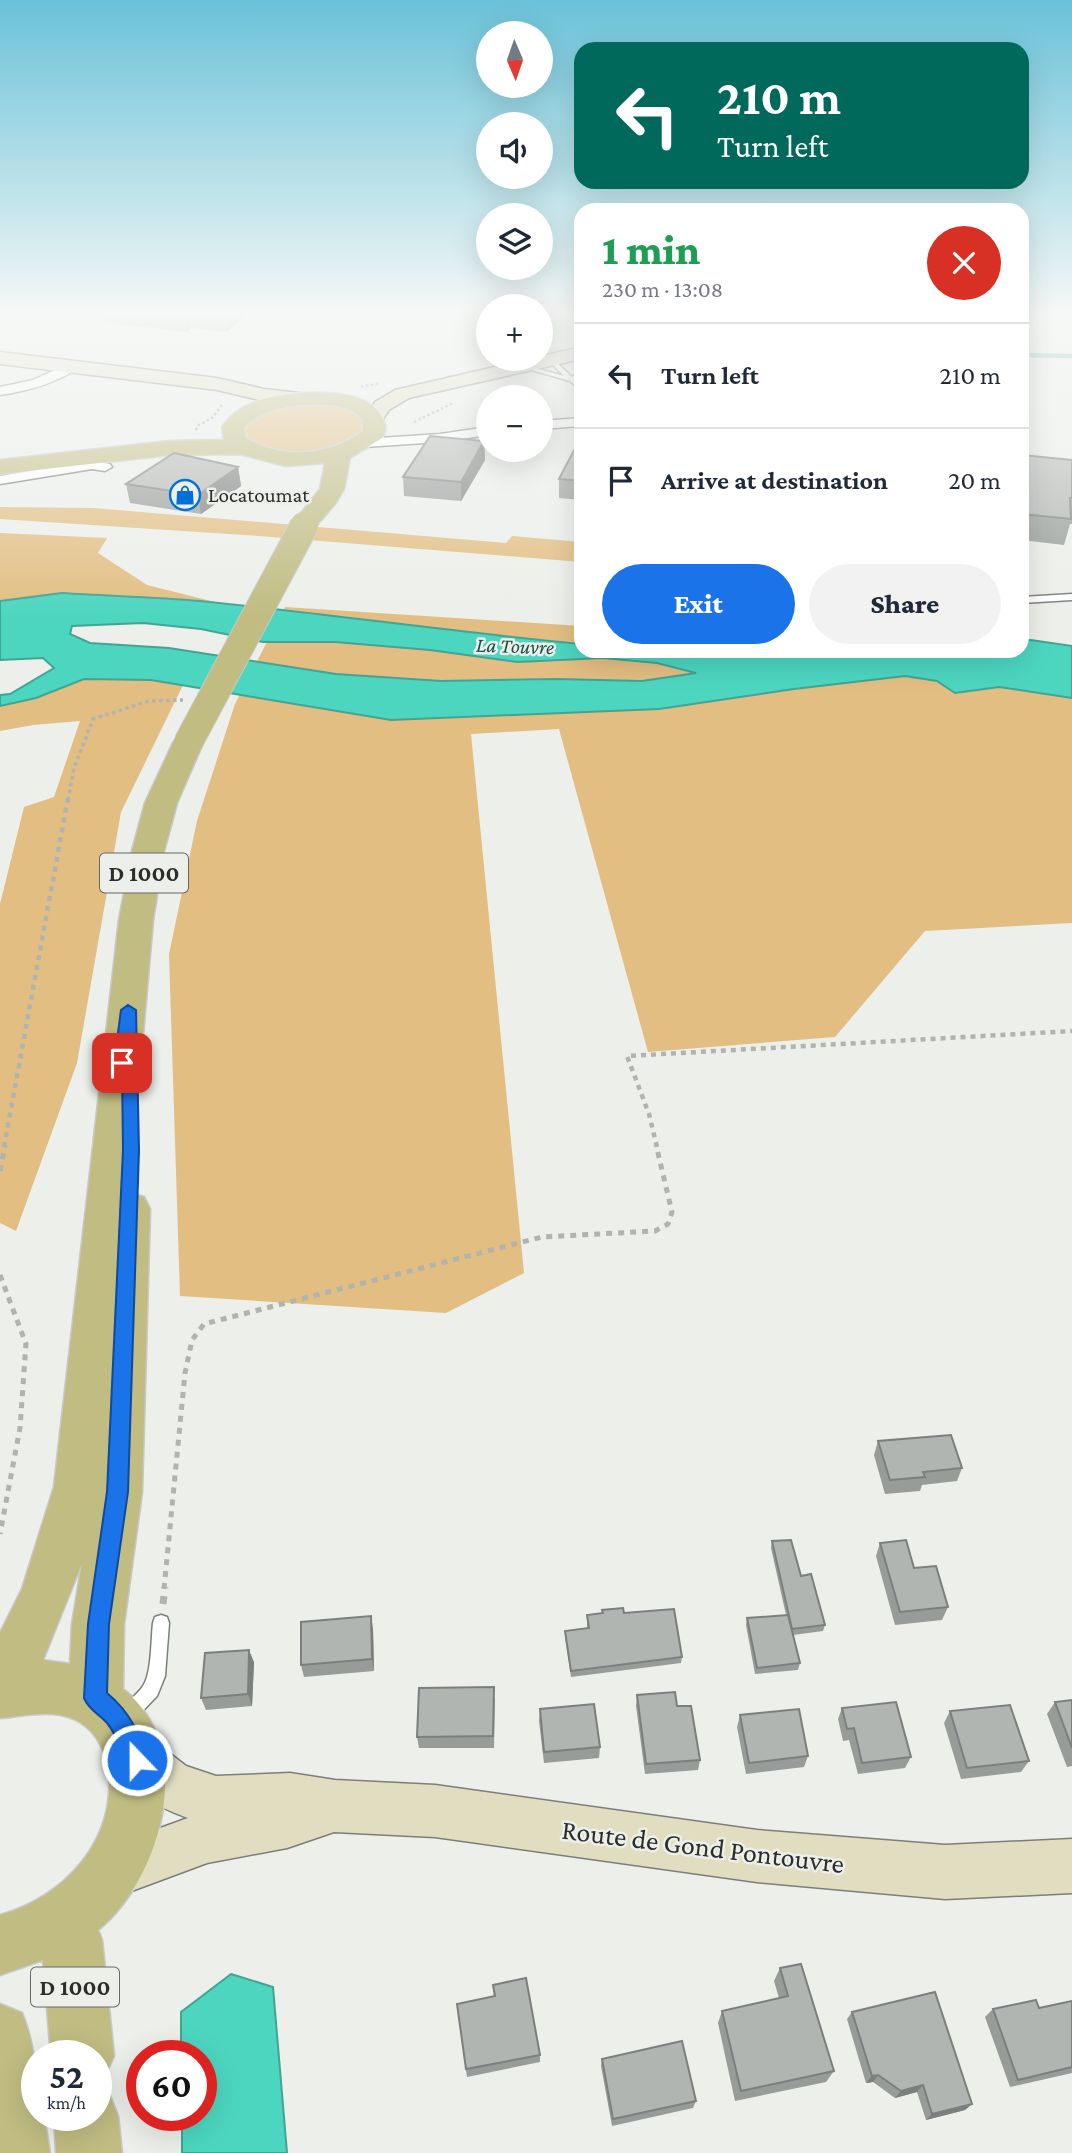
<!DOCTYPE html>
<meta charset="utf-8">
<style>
body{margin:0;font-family:"Crimson Pro",serif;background:#f2f2f3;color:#1f2937;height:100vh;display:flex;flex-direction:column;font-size:26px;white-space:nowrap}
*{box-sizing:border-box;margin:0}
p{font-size:23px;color:#747a83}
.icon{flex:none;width:38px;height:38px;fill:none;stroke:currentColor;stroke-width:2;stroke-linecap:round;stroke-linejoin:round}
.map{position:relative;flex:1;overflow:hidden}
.side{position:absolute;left:574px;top:203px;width:455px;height:455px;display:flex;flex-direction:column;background:#fff;border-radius:21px;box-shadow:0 7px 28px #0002}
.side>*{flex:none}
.banner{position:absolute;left:574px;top:42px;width:455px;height:147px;border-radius:21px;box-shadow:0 7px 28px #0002;background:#00695c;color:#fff;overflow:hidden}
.needle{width:46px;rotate:178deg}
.tools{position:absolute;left:476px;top:21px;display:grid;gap:14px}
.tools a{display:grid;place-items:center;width:77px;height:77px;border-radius:50%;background:#fff;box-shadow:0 7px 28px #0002;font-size:35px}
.speed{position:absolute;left:21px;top:2040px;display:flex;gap:14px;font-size:35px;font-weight:700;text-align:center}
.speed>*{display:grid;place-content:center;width:91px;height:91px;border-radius:50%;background:#fff;box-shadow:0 7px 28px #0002;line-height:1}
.speed small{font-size:18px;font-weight:400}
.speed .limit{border:10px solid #d22;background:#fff;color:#111}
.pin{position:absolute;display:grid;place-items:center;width:60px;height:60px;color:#fff;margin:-30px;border-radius:14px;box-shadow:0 4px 10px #0006}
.me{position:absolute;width:77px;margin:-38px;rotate:338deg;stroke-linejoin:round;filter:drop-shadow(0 0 5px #0008)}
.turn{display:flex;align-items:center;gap:24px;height:147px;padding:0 28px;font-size:32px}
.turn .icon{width:91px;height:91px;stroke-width:2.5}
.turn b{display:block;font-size:49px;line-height:60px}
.round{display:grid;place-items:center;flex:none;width:74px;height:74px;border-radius:37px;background:#f2f2f3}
.overview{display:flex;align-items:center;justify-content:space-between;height:119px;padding:0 28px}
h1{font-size:42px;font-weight:800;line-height:52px;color:#1e9e55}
.cta{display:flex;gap:14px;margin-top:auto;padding:14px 28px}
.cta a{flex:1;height:80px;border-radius:42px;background:#1a73e8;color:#fff;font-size:28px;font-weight:800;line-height:80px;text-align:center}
.cta a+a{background:#f2f2f3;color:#1f2937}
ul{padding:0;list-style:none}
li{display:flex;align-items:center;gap:21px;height:105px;padding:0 28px;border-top:2px solid #e0e1e3}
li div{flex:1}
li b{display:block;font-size:26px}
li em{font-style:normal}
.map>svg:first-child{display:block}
</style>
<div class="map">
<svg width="1072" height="2153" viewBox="0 0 1072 2153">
<rect width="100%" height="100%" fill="#ecefea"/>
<path fill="#e2be82" d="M324,404C340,407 356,408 364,423L361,433C338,455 267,462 246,436L245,426C271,405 292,405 324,404Z
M0,507L94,508L506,543L512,536L581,542V562L259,536L0,519Z
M0,533L107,538L98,553L147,585L223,604L62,593L0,601Z
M285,607L581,626V651H913L1072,665V923L925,931L835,1037L648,1052L559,729L471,734L524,1273L446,1313L180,1296L169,954L197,821L235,704Z
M84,679L151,680L183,685L121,812L77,1063L16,1231L0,1223V904L24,807L54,797L80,721L33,725L0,731V706L36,698Z"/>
<path fill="#4cd6c0" stroke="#43a494" stroke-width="2" fill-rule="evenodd" d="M62,593C108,596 155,597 200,601C328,614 454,632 581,644V651H1022V641L1031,640L1072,646V698L999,687L955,693L937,681L905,676L794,689L659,709L391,720L151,680L84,679L36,698L0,706V695L10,694L54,668L43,658L0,660V601ZM143,623L201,629L263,642H335L430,650L518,662L603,658L657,663L696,673L642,681L557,679L441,681L336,674L169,648L90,643L70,634L72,626Z
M231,1974L273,1987L287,2153H182V2116H201V2056H181V2012Z"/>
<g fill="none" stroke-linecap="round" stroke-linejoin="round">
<path stroke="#43a494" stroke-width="4.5" d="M1022,355L1072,356"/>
<g stroke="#7c7e7a" stroke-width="3">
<path id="lane" d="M549,359H553L572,377L581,371V376L576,380L581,384V390L570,381L521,367L524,365L564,376L549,361Z
M1072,594V600L1022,603V597Z
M161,1615L167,1617L169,1623L165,1676L157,1696L132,1722L126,1725L120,1722L117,1716C123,1703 136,1697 143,1686C152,1673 151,1639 153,1623L155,1617Z"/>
</g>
<g stroke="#7c7e7a" stroke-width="3">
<path id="street" d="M72,362L77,363V369C53,384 28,391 0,395V387L33,380Z
M581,418V426L541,429V421Z
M488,427V435L440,442L364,447L357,443L364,439L440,434Z
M92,461L110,464L112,467L105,471L92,469L0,484V476Z"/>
</g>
<g stroke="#7c7e7a" stroke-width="3">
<path id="secondary" d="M581,347V359L409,398L389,410L381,422H367L364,418L375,402L395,390Z
M0,352L217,378L264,389L299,393L309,399L299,405L264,401L217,390L0,364Z
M137,1735L155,1742L186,1766L216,1776L290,1773L335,1780L435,1785L757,1830L945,1845L1072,1839V1893L945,1899L757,1882L435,1837L334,1832L287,1848L207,1863L110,1899L91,1891L83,1872L91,1853L188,1818C156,1806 125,1792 112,1760L119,1742Z"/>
</g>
<g stroke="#c8c9c8" stroke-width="3">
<path id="primary" d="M299,393C326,392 367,391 382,417C386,424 387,431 382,438L350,458L344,489L335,504L315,527L306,529L297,527L294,522L320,489L325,463L286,466L240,454L170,455L0,474V460L170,441L224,440L222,427C240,401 270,396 299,393ZM299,405C319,405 351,402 363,421V431C329,456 283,460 246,438L244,428C259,412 278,408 299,405Z
M188,734L199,737L203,743L177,803L164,851L153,920L129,1193L144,1197L150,1209L142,1492L124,1624L123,1689C198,1747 162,1878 98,1930L102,1940L114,2056L104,2078L96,2082V2056H51L43,1960L0,1975V1915C64,1898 118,1839 108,1770C105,1749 95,1729 74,1719C51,1709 24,1716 0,1718V1633L22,1589L54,1487L119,920L132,851L145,803L173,743L177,737ZM82,1563L72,1624L70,1664L43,1660Z
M0,2004L22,2013C36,2047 37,2079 37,2116H44L50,2153H0Z
M96,2088L109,2093L118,2116L122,2153H56L54,2116H96Z"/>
</g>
<path stroke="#b1b3af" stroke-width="2.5" stroke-dasharray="2.5 2.5" stroke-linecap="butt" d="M361,387L380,383
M414,422L453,403
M196,430L197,426L212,418L223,404"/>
<path stroke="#b1b3af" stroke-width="3.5" stroke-dasharray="3.5 3.5" stroke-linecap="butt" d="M68,800L74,768L93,719L149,701L183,700"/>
<path stroke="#b1b3af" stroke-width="4.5" stroke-dasharray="5 5" stroke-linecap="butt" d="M4,1147L68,798
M657,1147L649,1114L627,1056L1072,1031"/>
<path stroke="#b1b3af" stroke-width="5" stroke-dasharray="6 6" stroke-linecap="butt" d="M0,1171L5,1145
M0,1275L26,1344L20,1428L0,1534
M164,1589L185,1373L192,1340L204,1324L542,1237L655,1231L668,1224L672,1212L656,1145"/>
<path stroke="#b1b3af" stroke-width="7" stroke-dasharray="8 8" stroke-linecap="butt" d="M163,1604L165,1587"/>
<use href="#lane" fill="#fff" fill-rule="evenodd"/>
<use href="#street" fill="#fff" fill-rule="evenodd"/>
<use href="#secondary" fill="#e0ddc0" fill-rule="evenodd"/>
<use href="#primary" fill="#c0bc82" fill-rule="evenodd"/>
<g stroke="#c8c9c8" stroke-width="24" stroke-linecap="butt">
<path id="primary-bridge-far1" d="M303,528L306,522"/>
</g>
<g stroke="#c8c9c8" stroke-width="30" stroke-linecap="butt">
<path id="primary-bridge" d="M188,743L304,526"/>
</g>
<use href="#primary-bridge-far1" stroke="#c0bc82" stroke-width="22"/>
<use href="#primary-bridge" stroke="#c0bc82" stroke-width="28"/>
</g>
<path fill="#989c99" d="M102,314H248L227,332L191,328L187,332L104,322Z
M581,437V500L559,498V479Z
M484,441L485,460L461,501L404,496L403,477Z
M1022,455L1072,460V524H1070L1064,545L1022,540Z
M238,467L241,486L201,514L130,503L126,484Z
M878,1441L962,1468L957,1481L922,1485L920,1491L885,1494L874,1455Z
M772,1541L801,1576L825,1625L823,1631L793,1635L800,1663L798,1670L755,1674L746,1625L747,1618L786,1615L771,1548Z
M880,1543L914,1568L948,1607L942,1620L895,1625L876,1556Z
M602,1610L624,1613L682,1657L681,1663L571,1677L565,1637V1631L587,1628V1615L602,1613Z
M373,1629L374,1671L304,1677L301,1665Z
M254,1662L252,1706L206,1710L201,1698Z
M637,1695L700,1760L698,1770L645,1774L636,1706Z
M495,1698L494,1748H419L417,1737Z
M1072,1700V1766L1067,1767L1047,1714L1055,1702Z
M842,1708L911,1757L905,1768L858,1774L849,1740L843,1741L838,1719Z
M540,1709L600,1747L599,1758L544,1763L539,1721Z
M950,1711L1029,1761L1021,1772L961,1779L944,1723Z
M740,1715L808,1756L804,1767L746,1774L737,1727Z
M780,1968L834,2071L826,2082L735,2101L718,2023L722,2011L779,1998L774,1981Z
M493,1985L540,2055V2062L467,2077L457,2004L494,1997Z
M1072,2001V2073L1010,2087L985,2017L993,2009L1039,2008Z
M852,2012L972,2104L965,2110L926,2120L917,2092L895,2098L873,2082L866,2083L847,2019Z
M602,2059L696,2101L693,2108L612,2126L601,2066Z"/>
<path fill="#7c7f7d" d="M184,314H189L191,328L187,332Z
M224,314H248L227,332Z
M484,441L485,460L461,501V482Z
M238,467L241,486L201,514L198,495Z
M371,1616L373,1629L374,1671L372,1659Z
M249,1650L254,1662L252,1706L248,1694Z
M878,2075L873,2082L866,2083L872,2076Z
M923,2085L917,2092L895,2098L901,2091Z
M972,2104L965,2110L926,2120L932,2114Z"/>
<path fill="#b1b5b2" stroke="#7c7f7d" stroke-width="2" d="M430,436L484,441L461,482L403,477Z
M581,437V481L559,479Z
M174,453L238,467L198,495L126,484Z
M1022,455L1072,460V498H1070L1071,519L1022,514Z
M951,1435L962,1468L923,1472L925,1477L890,1480L878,1441Z
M791,1540L801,1576L811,1574L825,1625L792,1629L772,1541Z
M906,1540L914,1568L936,1566L948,1607L900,1612L880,1543Z
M623,1608L624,1613L674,1609L682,1657L571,1671L565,1631L589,1628L587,1615L603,1613L602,1610Z
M788,1615L800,1663L757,1668L747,1618Z
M371,1616L372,1659L301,1665V1622Z
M249,1650L248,1694L201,1698L205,1653Z
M494,1687L493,1736L417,1737L419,1688Z
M675,1692L677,1706H691L700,1760L646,1764L637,1695Z
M1072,1700V1748L1055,1702Z
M896,1702L911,1757L862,1763L854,1728L847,1729L842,1708Z
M594,1704L600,1747L544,1752L540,1709Z
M1010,1705L1029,1761L967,1768L950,1711Z
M799,1709L808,1756L749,1763L740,1715Z
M801,1964L834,2071L741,2091L722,2011L788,1996L780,1968Z
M526,1978L540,2055L466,2069L457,2004L495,1996L493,1985Z
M935,1992L972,2104L932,2114L923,2085L901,2091L878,2075L872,2076L852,2012Z
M1036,2000L1039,2008L1072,2001V2067L1018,2080L993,2009Z
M682,2041L696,2101L613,2119L602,2059Z"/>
<linearGradient id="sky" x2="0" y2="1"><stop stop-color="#69c2d8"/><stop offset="0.51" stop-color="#f6f8f6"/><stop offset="1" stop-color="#f6f8f6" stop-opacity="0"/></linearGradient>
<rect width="1072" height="616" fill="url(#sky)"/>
<path fill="#1a73e8" stroke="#114b97" stroke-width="2" d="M128,1005L136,1010L139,1150L128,1492L109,1624L107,1693C130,1712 139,1733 148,1760L145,1769L137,1772L129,1769C122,1753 118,1736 107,1723C99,1714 89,1710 84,1698L88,1624L107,1492L123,1150L122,1068L114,1063L121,1010Z"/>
<defs>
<g id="shop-ring" transform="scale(1.575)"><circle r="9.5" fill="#ecefea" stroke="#0270d7" stroke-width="1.5"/><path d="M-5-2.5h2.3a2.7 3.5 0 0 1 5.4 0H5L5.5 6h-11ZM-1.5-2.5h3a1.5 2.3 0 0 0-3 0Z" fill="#0270d7"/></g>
</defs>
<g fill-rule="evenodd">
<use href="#shop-ring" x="185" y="495"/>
</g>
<g text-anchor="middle" stroke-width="5" stroke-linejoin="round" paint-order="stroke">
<g font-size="21" fill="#2d2e2c" stroke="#ecefea" text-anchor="start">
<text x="208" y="502">Locatoumat</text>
</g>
<g font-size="21" font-style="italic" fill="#144f45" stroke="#ecefea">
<text transform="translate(515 646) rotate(2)" y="7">La Touvre</text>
</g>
<g fill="#ecefea" stroke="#666865" stroke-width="2">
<rect x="100" y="853.5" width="88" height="39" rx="5"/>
<rect x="31" y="1967.5" width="88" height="39" rx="5"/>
</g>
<g font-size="23" font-weight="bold" fill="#2d2e2c">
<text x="144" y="881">D 1000</text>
<text x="75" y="1995">D 1000</text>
</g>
<g font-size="28" fill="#2d2e2c" stroke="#ecefea">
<text transform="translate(703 1846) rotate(7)" y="10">Route de Gond Pontouvre</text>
</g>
</g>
</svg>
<div class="tools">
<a><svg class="needle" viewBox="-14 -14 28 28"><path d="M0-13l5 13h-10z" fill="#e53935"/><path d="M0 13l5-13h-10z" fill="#747a83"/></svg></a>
<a><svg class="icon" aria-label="sound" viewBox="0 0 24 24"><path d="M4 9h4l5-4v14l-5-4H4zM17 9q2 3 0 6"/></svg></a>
<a><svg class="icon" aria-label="layers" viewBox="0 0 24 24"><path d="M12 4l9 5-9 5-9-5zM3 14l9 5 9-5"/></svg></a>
<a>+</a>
<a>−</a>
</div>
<div class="speed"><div>52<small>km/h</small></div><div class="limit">60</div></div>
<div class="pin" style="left:122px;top:1063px;background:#d93025"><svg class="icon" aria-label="arrive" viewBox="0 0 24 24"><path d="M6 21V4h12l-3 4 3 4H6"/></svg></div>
<svg class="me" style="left:137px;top:1760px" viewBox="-20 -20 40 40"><circle r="17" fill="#1a73e8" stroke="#fff" stroke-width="3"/><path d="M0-11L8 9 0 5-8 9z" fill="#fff"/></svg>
<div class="banner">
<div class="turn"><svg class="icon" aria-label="left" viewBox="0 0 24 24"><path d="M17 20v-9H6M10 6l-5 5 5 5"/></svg><div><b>210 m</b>Turn left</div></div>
</div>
<section class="side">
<div class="overview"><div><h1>1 min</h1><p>230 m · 13:08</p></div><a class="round" style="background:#d93025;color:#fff"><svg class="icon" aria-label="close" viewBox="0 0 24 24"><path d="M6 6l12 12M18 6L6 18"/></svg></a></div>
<ul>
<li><svg class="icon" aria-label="left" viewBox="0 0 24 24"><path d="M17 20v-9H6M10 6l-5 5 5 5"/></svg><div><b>Turn left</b></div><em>210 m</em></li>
<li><svg class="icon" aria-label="arrive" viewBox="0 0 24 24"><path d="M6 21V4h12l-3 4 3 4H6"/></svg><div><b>Arrive at destination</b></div><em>20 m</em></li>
</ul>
<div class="cta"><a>Exit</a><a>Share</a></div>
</section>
</div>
